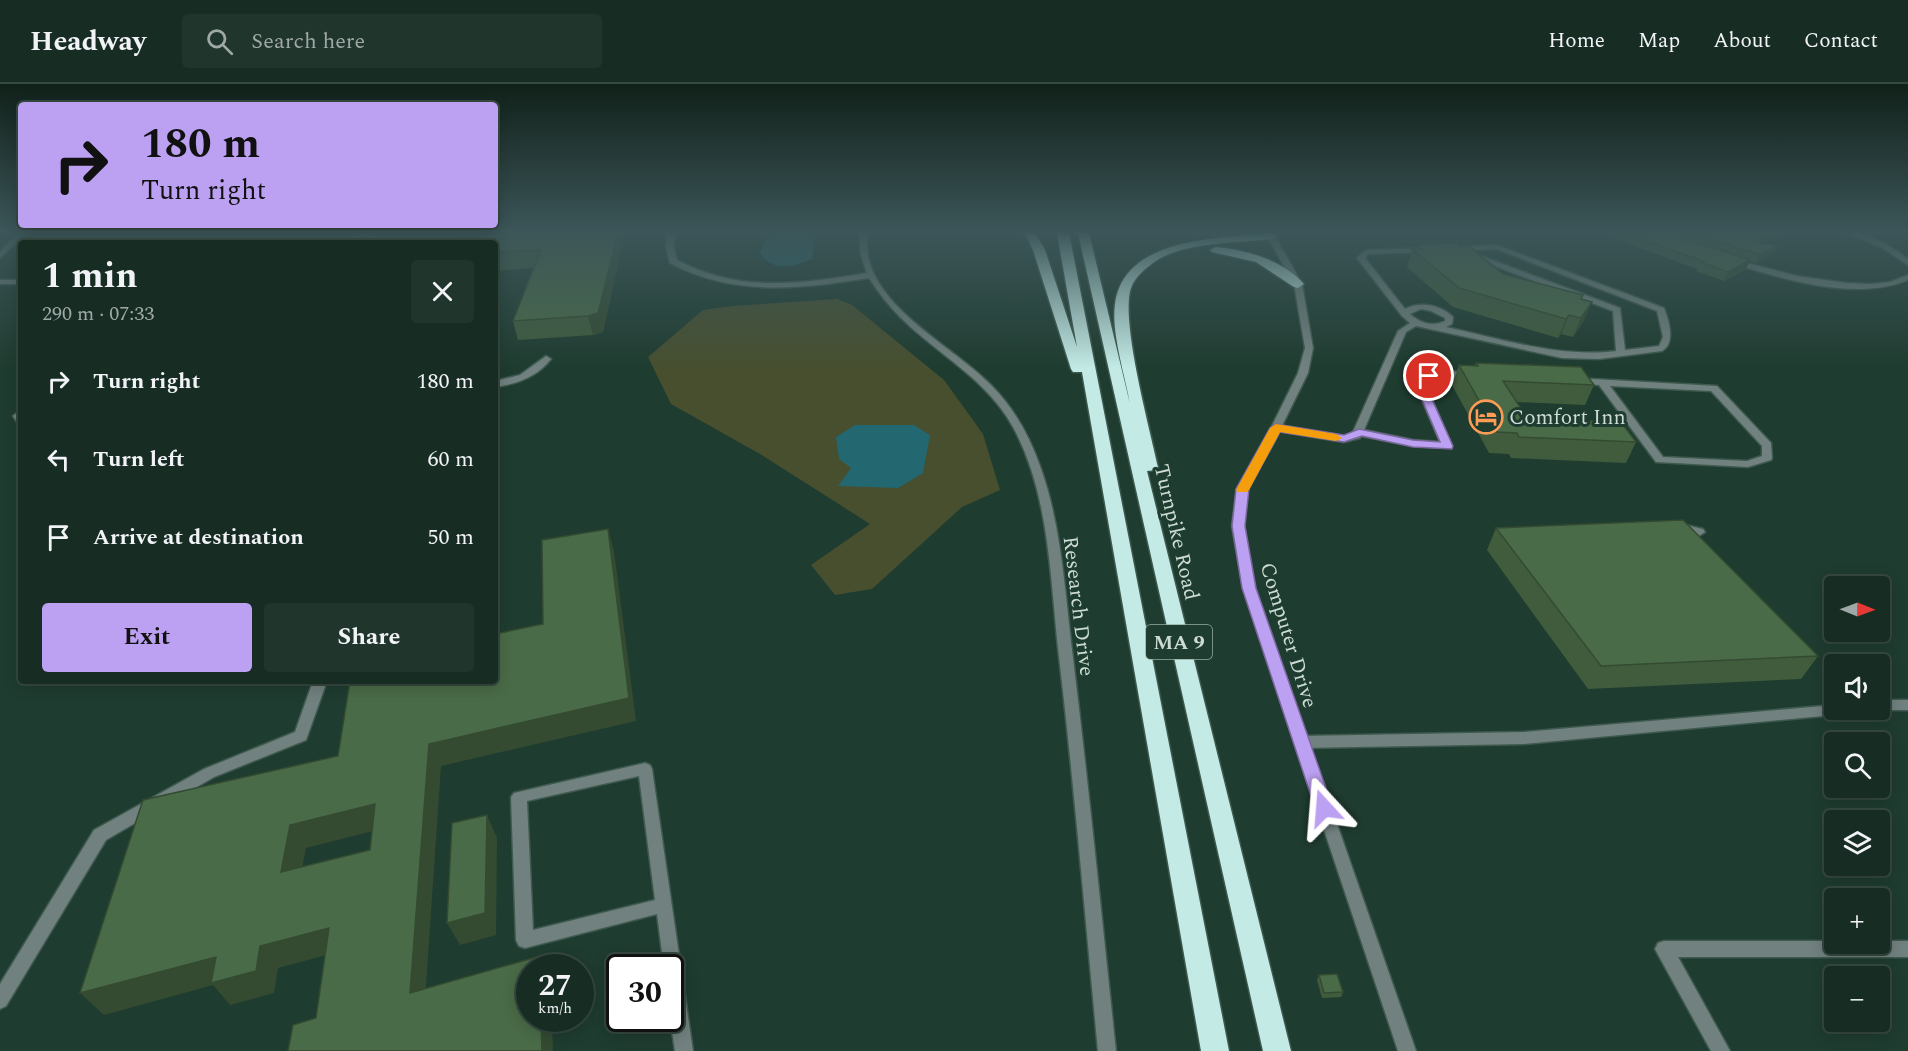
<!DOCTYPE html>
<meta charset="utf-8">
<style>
body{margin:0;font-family:Spectral,serif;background:#20352c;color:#f1f3f6;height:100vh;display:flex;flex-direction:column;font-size:22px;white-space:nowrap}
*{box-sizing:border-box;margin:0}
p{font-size:20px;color:#9ea8a6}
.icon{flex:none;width:33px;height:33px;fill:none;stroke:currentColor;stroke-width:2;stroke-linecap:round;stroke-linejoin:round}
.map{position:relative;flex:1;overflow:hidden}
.sheet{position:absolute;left:18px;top:156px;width:480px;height:444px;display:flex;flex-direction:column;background:#172d24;border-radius:6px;box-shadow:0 3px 15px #0003,0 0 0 2px #364941}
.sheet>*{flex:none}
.guide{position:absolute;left:18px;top:18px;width:480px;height:126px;border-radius:6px;box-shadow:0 3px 15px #0003,0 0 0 2px #364941;background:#bca0f2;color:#111;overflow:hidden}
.needle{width:39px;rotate:91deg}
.controls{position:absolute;left:1824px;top:492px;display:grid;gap:12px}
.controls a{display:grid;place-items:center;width:66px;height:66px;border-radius:6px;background:#172d24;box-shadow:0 3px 15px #0003,0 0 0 2px #364941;font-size:30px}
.speed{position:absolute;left:516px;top:870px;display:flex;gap:12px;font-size:30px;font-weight:700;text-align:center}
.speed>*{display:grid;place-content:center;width:78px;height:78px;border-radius:50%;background:#172d24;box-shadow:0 3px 15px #0003,0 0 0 2px #364941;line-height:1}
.speed small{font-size:15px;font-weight:400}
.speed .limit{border:3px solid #111;border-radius:9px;background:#fff;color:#111}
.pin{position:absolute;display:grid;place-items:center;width:51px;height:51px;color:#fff;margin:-26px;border:3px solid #fff;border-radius:50%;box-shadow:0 2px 6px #0007}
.me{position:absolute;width:66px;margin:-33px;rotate:341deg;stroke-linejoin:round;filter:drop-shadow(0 0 4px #0008)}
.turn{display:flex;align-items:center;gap:21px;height:126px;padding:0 24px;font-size:27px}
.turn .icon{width:78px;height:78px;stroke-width:2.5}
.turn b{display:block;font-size:42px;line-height:51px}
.round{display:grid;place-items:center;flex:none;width:63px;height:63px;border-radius:6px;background:#20352c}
.headline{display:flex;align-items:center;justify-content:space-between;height:102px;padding:0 24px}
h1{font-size:36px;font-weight:700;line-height:45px}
.button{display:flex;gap:12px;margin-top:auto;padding:12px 24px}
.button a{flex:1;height:69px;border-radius:6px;background:#bca0f2;color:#111;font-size:24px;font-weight:700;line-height:69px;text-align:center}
.button a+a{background:#20352c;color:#f1f3f6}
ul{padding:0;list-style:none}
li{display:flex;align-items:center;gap:18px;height:78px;padding:0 24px}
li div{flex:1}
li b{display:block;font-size:22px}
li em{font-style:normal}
header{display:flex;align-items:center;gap:36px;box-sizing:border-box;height:84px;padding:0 30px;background:#172d24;border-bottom:2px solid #364941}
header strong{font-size:28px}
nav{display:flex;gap:33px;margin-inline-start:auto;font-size:21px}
.search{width:420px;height:54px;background:#20352c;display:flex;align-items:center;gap:15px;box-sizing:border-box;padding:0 21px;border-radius:6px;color:#9ea8a6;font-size:22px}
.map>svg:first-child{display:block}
</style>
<header>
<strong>Headway</strong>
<div class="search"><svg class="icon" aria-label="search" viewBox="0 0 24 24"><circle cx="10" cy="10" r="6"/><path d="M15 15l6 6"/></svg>Search here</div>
<nav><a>Home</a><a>Map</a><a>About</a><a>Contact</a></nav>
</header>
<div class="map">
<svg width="1908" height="967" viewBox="0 0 1908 967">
<rect width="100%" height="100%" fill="#1f3c30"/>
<path fill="#474f2f" d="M837,215L852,221L944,296L983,350L1000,406L962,423L872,505L835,511L811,481L870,440L760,370L671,320L648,273L703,226L733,222Z"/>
<path fill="#236770" d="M774,149H814L815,154L812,175C793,183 773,188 760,169L766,156Z
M855,341H914L930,351L923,389L898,404L838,402L851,384L839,375L836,353Z"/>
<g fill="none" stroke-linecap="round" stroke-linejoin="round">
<g stroke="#3e594e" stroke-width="3">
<path id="lane" d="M18,149H26L0,174V168Z
M358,149H370L385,159H376L364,151L355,159H346Z
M1497,161L1664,224C1669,237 1676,259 1662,267L1599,275L1562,274L1416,242L1406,248L1364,346L1413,356L1440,358L1417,304V296C1432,284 1457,287 1474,290L1476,292C1465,299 1442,290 1427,297V304L1452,362L1451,364L1413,362L1361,352L1360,354L1344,358L1272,346V342L1276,341L1344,352L1352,350L1398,247L1410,239L1402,232L1357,174L1366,166L1429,164V168H1426L1368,170L1365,174L1405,225C1421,217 1441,221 1453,233L1452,240L1446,243C1502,255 1559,274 1616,267L1613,227L1468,172L1467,170L1471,168L1620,224L1625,266L1659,262L1663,253L1657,227L1496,165L1455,167L1451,165L1455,163ZM1421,225L1431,227L1445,234V237C1432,243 1420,239 1410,230Z
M0,196H21V200H0Z
M546,272L551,275C537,293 517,300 495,303V297L520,291Z
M1575,294L1717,302L1771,359L1772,374L1771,376L1748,383L1656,378L1599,301L1572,299L1570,297ZM1610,302L1711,307L1762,362V372L1747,377L1663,373Z
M21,326V339L17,338L13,332Z
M1677,439L1703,445L1705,448L1699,452L1673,444L1671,442L1673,440Z
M313,597H327L306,656L214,693L106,756L6,922L0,925V900L94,746L204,685L295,648Z
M1880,616H1908V626H1878H1880Z
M1834,621V626H1846L1844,630L1524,660L1301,664L1296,662L1294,658L1296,654L1301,652L1524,648Z
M645,679L650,681L652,685L693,967H675L670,934V884H664L657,830L525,864L519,862L516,856L511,713L514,709ZM639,692L655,816L533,846L527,717Z
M1664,857H1834V860H1880V857H1908V873H1678L1730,967H1711L1655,865L1658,859Z"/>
</g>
<g stroke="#3e594e" stroke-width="3">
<path id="street" d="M667,149H675L674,163L677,176C739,209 800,200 867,189L861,172L859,149H867C867,156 867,164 868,172C879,227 954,263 991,301C1014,324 1029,351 1040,382C1062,442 1065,511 1073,574C1089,705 1102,836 1116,967H1098C1085,833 1074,698 1058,564C1050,491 1049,409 1013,343C987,295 937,270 900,233C888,221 878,208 869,194C799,205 734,213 670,179L666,163Z
M1847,149C1870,149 1891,162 1908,175V181L1884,165Z
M1268,150L1275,152L1302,200L1313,264L1308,289L1274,358L1247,405L1244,442L1255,504L1416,967H1398L1243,504L1232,442L1237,405L1264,358L1298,289L1305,264L1294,200L1267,152Z
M1731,175L1797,192L1847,199L1871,200L1890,198L1908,191V196C1855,218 1783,195 1731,179Z"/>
</g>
<g stroke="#3e594e" stroke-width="3">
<path id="highway" d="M1025,149H1035L1045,166L1077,263L1057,149H1069L1229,967H1201L1082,288H1073L1071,285L1033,166Z
M1078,149H1089L1130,320C1125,291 1111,249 1115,220C1124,153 1217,155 1269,149L1277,152L1271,155C1238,159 1188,158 1159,175C1149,181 1135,192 1131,204C1120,236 1150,345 1158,383L1156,386L1147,387L1291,967H1263Z
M1216,163C1247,166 1283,176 1304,200L1298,204L1294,203L1256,178L1212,168L1210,166Z"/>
</g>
<use href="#lane" fill="#71817f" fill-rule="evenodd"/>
<use href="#street" fill="#71817f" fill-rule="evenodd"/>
<use href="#highway" fill="#c3eae5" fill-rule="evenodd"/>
</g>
<path fill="#405c3d" d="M456,149H625L603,248L593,251L518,256L513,237L533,184L495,187V159L476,157Z
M1612,149H1783L1760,160L1774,169L1756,179L1750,177L1746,185L1724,197L1696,187L1697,185L1610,153Z
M1417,161L1460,163L1503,190L1582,215L1584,237L1573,253L1561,250L1558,254L1453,223L1407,183L1412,165H1416Z
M1476,279L1594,301L1585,321L1517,318L1527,334L1636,358L1626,379L1511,374L1509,370L1489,369L1452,301L1459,281L1475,282Z
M1496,444L1818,572L1801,595L1588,605L1487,466Z
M1319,891L1343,908L1341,913L1322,914L1317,896Z"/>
<path fill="#344b32" d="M618,149H625L603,248L593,251L588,232Z
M1769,149H1783L1760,159L1756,167L1759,153Z
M1779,161L1774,169L1756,179L1760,171Z
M1750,176L1746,185L1724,197L1728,188Z
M1592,218L1584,237L1573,253L1581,234Z
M1569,231L1561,250L1558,254L1566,235Z
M608,445L614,467L636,637L441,682L424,930L410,909L429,660L629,614Z
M375,720L389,743L306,764L297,811L281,788L290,741Z
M487,731L497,754L496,851L460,861L447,839Z
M329,844L345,866L278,884L274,909L230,921L213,901L104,931L80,909Z
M540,872L545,884H540Z
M541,934H552L553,967H542Z"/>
<path fill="#4a6b47" stroke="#344b32" stroke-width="1.5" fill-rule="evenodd" d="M481,149H618L598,229L588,232L513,237L541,166L495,168V159H475Z
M1624,149H1668L1750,176L1728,188L1700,178L1703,177Z
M1694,149H1769L1759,153L1761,159L1758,160L1779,161L1760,171Z
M1456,159L1460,163L1469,162L1503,190L1583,211L1581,215L1592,218L1581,234L1569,231L1566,235L1459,204L1412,165H1422L1417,161Z
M1476,279L1581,283L1594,301L1503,297L1527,334L1621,338L1636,358L1519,353L1517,349L1497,348L1459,281L1478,282Z
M1683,436L1818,572L1601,582L1496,444Z
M608,445L629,614L429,660L410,909L540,872V884H530V934H541L542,967H288L293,941L316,934L329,844L260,862L256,887L211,899L216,873L80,909L143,716L338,672L350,597H495V550L543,540L542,456ZM375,720L370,766L281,788L290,741Z
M487,731L485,829L447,839L452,739Z
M1337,890L1343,908L1324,909L1319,891Z"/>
<linearGradient id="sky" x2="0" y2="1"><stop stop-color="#11211a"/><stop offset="0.52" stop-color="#3c5659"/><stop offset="1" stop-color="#3c5659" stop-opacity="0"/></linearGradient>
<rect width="1908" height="284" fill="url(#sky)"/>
<path fill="#bca0f2" stroke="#7a689d" stroke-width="1.5" d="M1429,288L1434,292L1427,297V304L1453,362L1452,365L1413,363L1362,352L1344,358L1280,348L1249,405L1245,442L1256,504L1333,724L1330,729L1324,731L1318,729L1315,724L1242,504L1232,442L1236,405L1270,344L1276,340L1344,351L1359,345L1413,356L1440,358L1417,304L1418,294Z"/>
<path fill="#f59e0b" d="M1276,340L1336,350L1342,354L1336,357L1280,348L1249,406L1247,408H1238L1236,406L1270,344Z"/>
<defs>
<g id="hotel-ring" transform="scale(1.725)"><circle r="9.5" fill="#1f3c30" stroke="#fd9c56" stroke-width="1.5"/><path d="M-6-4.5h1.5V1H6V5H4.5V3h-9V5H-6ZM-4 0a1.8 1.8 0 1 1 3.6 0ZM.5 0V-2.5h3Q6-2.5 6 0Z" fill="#fd9c56"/></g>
</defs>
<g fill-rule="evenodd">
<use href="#hotel-ring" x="1486" y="333"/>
</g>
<g text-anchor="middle" stroke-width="6" stroke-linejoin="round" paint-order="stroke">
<rect fill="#1f3c30" stroke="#98aca3" stroke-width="1.5" x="1146" y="541" width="66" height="34" rx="4.5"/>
<g font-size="20" font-weight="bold" fill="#ccdcd4">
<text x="1179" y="565">MA 9</text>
</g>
<g font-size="21" fill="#ccdcd4" stroke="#1f3c30" text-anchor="start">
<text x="1509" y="340">Comfort Inn</text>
</g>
<g font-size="21" fill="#ccdcd4" stroke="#1f3c30">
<text transform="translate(1177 448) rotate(77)" y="7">Turnpike Road</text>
<text transform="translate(1079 522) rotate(83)" y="7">Research Drive</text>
<text transform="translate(1289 551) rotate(73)" y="7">Computer Drive</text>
</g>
</g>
</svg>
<div class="controls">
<a><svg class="needle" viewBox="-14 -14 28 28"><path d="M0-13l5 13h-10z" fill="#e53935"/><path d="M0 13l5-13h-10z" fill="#9ea8a6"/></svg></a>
<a><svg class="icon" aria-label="sound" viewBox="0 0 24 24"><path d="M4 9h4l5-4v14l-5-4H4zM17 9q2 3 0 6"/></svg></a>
<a><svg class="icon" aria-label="search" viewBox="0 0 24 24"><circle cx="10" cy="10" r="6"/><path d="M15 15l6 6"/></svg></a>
<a><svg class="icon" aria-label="layers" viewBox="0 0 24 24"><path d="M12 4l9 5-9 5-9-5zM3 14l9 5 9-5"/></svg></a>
<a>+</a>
<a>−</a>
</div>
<div class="speed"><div>27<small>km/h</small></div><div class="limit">30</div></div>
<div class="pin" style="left:1429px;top:292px;background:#d93025"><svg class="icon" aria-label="arrive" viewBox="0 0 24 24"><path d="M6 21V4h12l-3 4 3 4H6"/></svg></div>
<svg class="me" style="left:1324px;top:724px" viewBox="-20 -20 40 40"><path d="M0-17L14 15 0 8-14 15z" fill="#bca0f2" stroke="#fff" stroke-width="4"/></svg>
<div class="guide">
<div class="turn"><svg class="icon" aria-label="right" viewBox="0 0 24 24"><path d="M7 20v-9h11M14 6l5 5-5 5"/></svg><div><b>180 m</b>Turn right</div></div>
</div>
<section class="sheet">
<div class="headline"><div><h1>1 min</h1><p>290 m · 07:33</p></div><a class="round"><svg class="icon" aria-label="close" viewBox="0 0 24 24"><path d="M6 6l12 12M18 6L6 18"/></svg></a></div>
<ul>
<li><svg class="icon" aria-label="right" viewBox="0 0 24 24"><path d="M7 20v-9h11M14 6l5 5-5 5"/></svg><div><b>Turn right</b></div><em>180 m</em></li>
<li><svg class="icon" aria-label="left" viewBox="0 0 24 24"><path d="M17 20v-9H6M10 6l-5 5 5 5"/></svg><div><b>Turn left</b></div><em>60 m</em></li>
<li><svg class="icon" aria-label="arrive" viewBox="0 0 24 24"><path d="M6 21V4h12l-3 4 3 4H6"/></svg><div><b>Arrive at destination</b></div><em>50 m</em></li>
</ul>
<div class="button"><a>Exit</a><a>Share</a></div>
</section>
</div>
